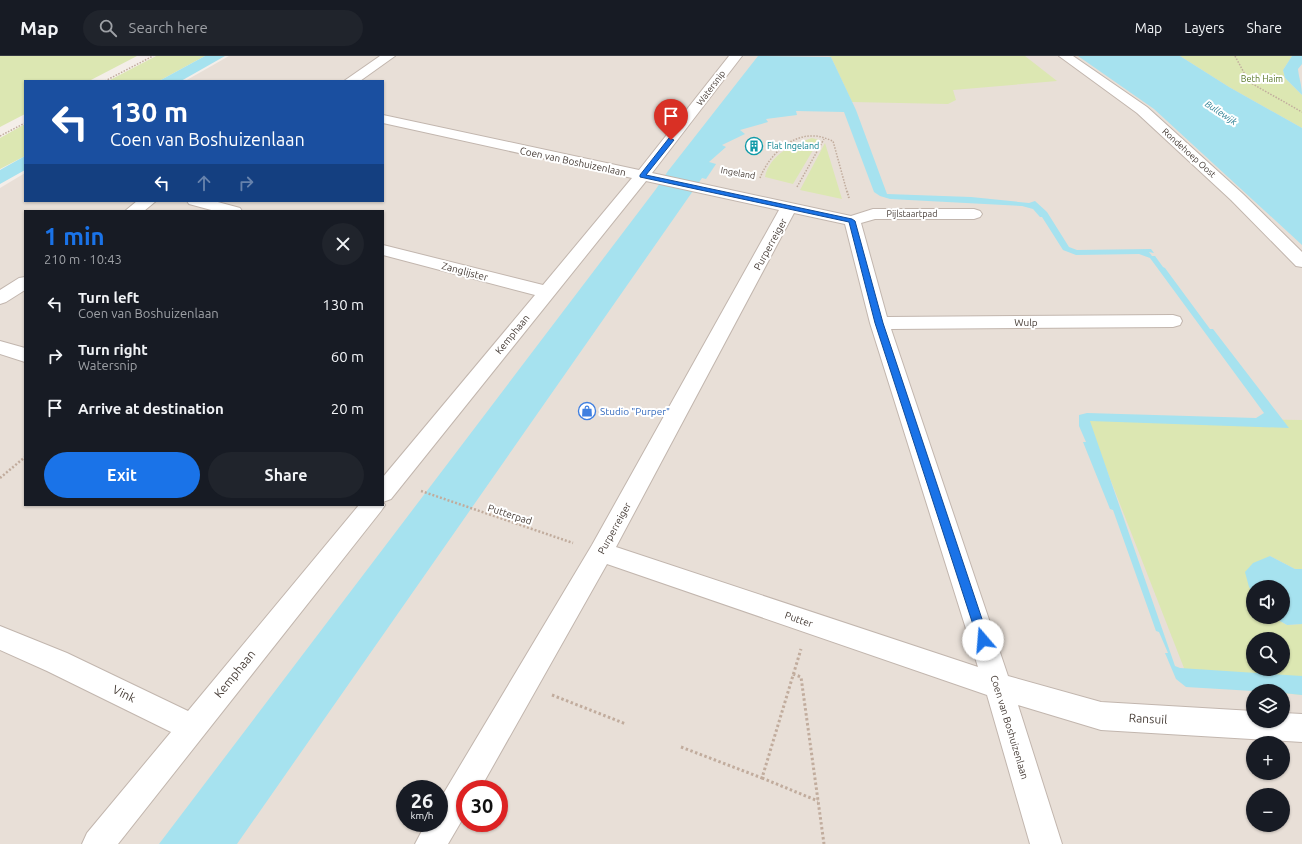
<!DOCTYPE html>
<meta charset="utf-8">
<style>
body{margin:0;font-family:Ubuntu,sans-serif;background:#20242c;color:#f1f3f6;height:100vh;display:flex;flex-direction:column;font-size:15px;white-space:nowrap}
*{box-sizing:border-box;margin:0}
p{font-size:13px;color:#9ea1a6}
.icon{flex:none;width:22px;height:22px;fill:none;stroke:currentColor;stroke-width:2;stroke-linecap:round;stroke-linejoin:round}
.map{position:relative;flex:1;overflow:hidden}
.panel{position:absolute;left:24px;top:154px;width:360px;height:296px;display:flex;flex-direction:column;background:#171b24;border-radius:0px;box-shadow:0 1px 3px #0004}
.panel>*{flex:none}
.top-card{position:absolute;left:24px;top:24px;width:360px;height:122px;border-radius:0px;box-shadow:0 1px 3px #0004;background:#1a4fa0;color:#fff;overflow:hidden}
.buttons{position:absolute;left:1246px;top:524px;display:grid;gap:8px}
.buttons a{display:grid;place-items:center;width:44px;height:44px;border-radius:50%;background:#171b24;box-shadow:0 1px 3px #0004;font-size:20px}
.speed{position:absolute;left:396px;top:724px;display:flex;gap:8px;font-size:20px;font-weight:700;text-align:center}
.speed>*{display:grid;place-content:center;width:52px;height:52px;border-radius:50%;background:#171b24;box-shadow:0 1px 3px #0004;line-height:1}
.speed small{font-size:10px;font-weight:400}
.speed .limit{border:6px solid #d22;background:#fff;color:#111}
.pin{position:absolute;display:grid;place-items:center;width:34px;height:34px;color:#fff;margin:-41px -17px;border-radius:50% 50% 50% 0;rotate:-45deg;box-shadow:0 0 4px #0007}
.pin .icon{rotate:45deg}
.me{position:absolute;width:44px;margin:-22px;rotate:342deg;stroke-linejoin:round;filter:drop-shadow(0 0 3px #0008)}
.turn{display:flex;align-items:center;gap:14px;height:84px;padding:0 20px;font-size:18px}
.turn .icon{width:52px;height:52px;stroke-width:2.5}
.turn b{display:block;font-size:28px;line-height:34px}
.lanes{display:flex;align-items:center;height:38px;padding:0 20px;background:#0003;justify-content:center;gap:20px;direction:ltr}
.lanes .off{opacity:.35}
.round{display:grid;place-items:center;flex:none;width:42px;height:42px;border-radius:21px;background:#20242c}
.summary{display:flex;align-items:center;justify-content:space-between;height:68px;padding:0 20px}
h1{font-size:24px;font-weight:700;line-height:30px;color:#1a73e8}
.button{display:flex;gap:8px;margin-top:auto;padding:8px 20px}
.button a{flex:1;height:46px;border-radius:24px;background:#1a73e8;color:#fff;font-size:16px;font-weight:700;line-height:46px;text-align:center}
.button a+a{background:#20242c;color:#f1f3f6}
ul{padding:0;list-style:none}
li{display:flex;align-items:center;gap:12px;height:52px;padding:0 20px}
li div{flex:1}
li b{display:block;font-size:15px}
li em{font-style:normal}
header{display:flex;align-items:center;gap:24px;box-sizing:border-box;height:56px;padding:0 20px;background:#171b24;border-bottom:1px solid #363941}
header strong{font-size:19px}
nav{display:flex;gap:22px;margin-inline-start:auto;font-size:14px}
.search{width:280px;height:36px;background:#20242c;display:flex;align-items:center;gap:10px;box-sizing:border-box;padding:0 14px;border-radius:22px;color:#9ea1a6;font-size:15px}
.map>svg:first-child{display:block}
</style>
<header>
<strong>Map</strong>
<div class="search"><svg class="icon" aria-label="search" viewBox="0 0 24 24"><circle cx="10" cy="10" r="6"/><path d="M15 15l6 6"/></svg>Search here</div>
<nav><a>Map</a><a>Layers</a><a>Share</a></nav>
</header>
<div class="map">
<svg width="1302" height="788" viewBox="0 0 1302 788">
<rect width="100%" height="100%" fill="#f4eee9"/>
<path fill="#e8dfd7" fill-rule="evenodd" d="M229,0H1302V788H0V132L25,117V145H383V25H185ZM25,155H383V449H25ZM1253,531H1283V561H1253ZM1253,583H1283V613H1253ZM1253,635H1283V665H1253ZM1253,687H1283V717H1253ZM405,733H439V767H405ZM465,733H499V767H465ZM1253,739H1283V769H1253Z"/>
<path fill="#dce7b2" fill-rule="evenodd" d="M0,0H137L89,25H25V58L0,71Z
M156,0H205L159,25H108Z
M829,0H1025L1057,25L953,34L956,44L948,48L852,46L831,1Z
M1180,0H1292L1283,14L1285,22L1302,39V72L1229,31Z
M25,68V100L0,113V82Z
M812,82L819,84L793,128L765,121C770,98 792,89 812,82Z
M825,87L842,143L800,134Z
M1086,361L1302,364V513H1295L1270,500L1249,531L1253,537V561H1273L1287,569L1302,568V639L1283,637V635L1191,630ZM1253,583H1283V613H1253Z"/>
<path fill="#a6e2ef" d="M205,0H225L181,25H159Z
M758,0L831,1L856,54L887,138L971,141L1029,147L1035,145L1047,156L1069,191L1077,194L1151,193L1154,197L1149,196L1152,200H1155L1163,211L1165,212L1210,273H1213L1289,372L1090,365L1175,610L1180,612L1302,620V639L1283,637V635H1253L1186,631L1176,623L1165,597H1168L1159,576L1156,575L1113,454L1110,453L1083,386H1086L1079,370V359L1087,357L1256,362L1264,357L1150,202L1139,198L1076,199L1063,194L1042,161H1040L1033,153L1022,150L890,143L880,140L874,136L844,56L796,55L797,59L766,63L768,66L740,74L745,78L722,89L726,91L709,106L716,108L706,123L702,122L237,788H159L656,133L668,115Z
M1078,0H1180L1229,31L1302,72V189L1154,53Z
M1292,0H1302V8L1298,13C1299,23 1302,29 1302,39L1285,22L1283,14Z
M25,100V114L0,128V114Z
M1270,500L1295,513H1302V568L1287,569L1273,561H1283V531H1253V537L1249,531L1245,516L1253,507Z"/>
<g fill="none" stroke-linecap="round" stroke-linejoin="round">
<g stroke="#c2b6ae" stroke-width="2">
<path id="street" d="M380,0H395L360,25H344Z
M729,0H742L652,117L851,160L873,153H974L980,155L982,158L980,161L974,163H875L861,167L887,261L1173,259L1180,261L1182,265L1180,269L1173,271L891,273L1008,620L1101,646L1253,655V665H1283V657L1302,658V686L1101,674L1018,649L1062,788H1030L987,639L607,508L480,733H465V759L448,788H415L426,767H439V745L592,489L779,154L646,125L391,443L383,446L385,449L381,455L118,788H82L87,777L171,676L47,615L0,594V570L67,597L188,655L359,449H383V421L535,239L383,199V189L543,229L632,122L383,67V59L639,114ZM794,157L845,168L870,267L978,611L616,491Z
M1059,0H1073L1147,51L1243,138L1302,196V211L1296,210L1231,144L1137,57Z
M137,145H156L144,155H125Z
M187,145H214L240,152L242,155H215L189,148Z
M25,221V234L6,246L0,248V234L19,222Z
M0,285L25,292V306L0,298Z"/>
</g>
<path stroke="#c1ac9d" stroke-width="1.5" stroke-dasharray="1.5 1.5" stroke-linecap="butt" d="M1235,0L1249,26L1302,56
M105,25L153,0
M0,80L25,67
M760,122C768,101 790,78 815,80C821,80 827,83 833,85L847,136
M797,131L824,83"/>
<path stroke="#c1ac9d" stroke-width="2" stroke-dasharray="1.5 1.5" stroke-linecap="butt" d="M847,135L849,142"/>
<path stroke="#c1ac9d" stroke-width="2.5" stroke-dasharray="2 2" stroke-linecap="butt" d="M0,422L25,401
M421,435L573,487"/>
<path stroke="#c1ac9d" stroke-width="3" stroke-dasharray="2.5 2.5" stroke-linecap="butt" d="M793,618L801,621L824,788
M552,639L626,668
M681,691L762,722L801,593
M762,722L818,745"/>
<use href="#street" fill="#fff" fill-rule="evenodd"/>
</g>
<path fill="#1a73e8" stroke="#114b97" d="M669,82L674,84L646,119L852,163L855,165L883,267L989,584L987,588L983,589L979,588L978,584L875,267L849,166L640,121V119Z"/>
<defs>
<g id="building-ring" transform="scale(0.9)"><circle r="9.5" fill="#fff" stroke="#0f9aa8" stroke-width="1.5"/><path d="M-4-6H4V6H1V3H-1V6H-4ZM-2.5-4.3h1.7v1.8h-1.7ZM.8-4.3h1.7v1.8H.8ZM-2.5-1h1.7V.8h-1.7ZM.8-1h1.7V.8H.8Z" fill="#0f9aa8"/></g>
<g id="shop-ring" transform="scale(0.9)"><circle r="9.5" fill="#fff" stroke="#3f7fe0" stroke-width="1.5"/><path d="M-5-2.5h2.3a2.7 3.5 0 0 1 5.4 0H5L5.5 6h-11ZM-1.5-2.5h3a1.5 2.3 0 0 0-3 0Z" fill="#3f7fe0"/></g>
</defs>
<g fill-rule="evenodd">
<use href="#building-ring" x="754" y="90"/>
<use href="#shop-ring" x="587" y="355"/>
</g>
<g text-anchor="middle" stroke-width="4" stroke-linejoin="round" paint-order="stroke">
<g font-size="9" fill="#5a792b" stroke="#fff">
<text x="1262" y="26">Beth Haim</text>
</g>
<g font-size="9" fill="#473d37" stroke="#fff">
<text transform="translate(711 32) rotate(-53)" y="3">Watersnip</text>
<text transform="translate(1189 97) rotate(42)" y="3">Rondehoep Oost</text>
<text transform="translate(738 117) rotate(10)" y="3">Ingeland</text>
<text x="912" y="161">Pijlstaartpad</text>
</g>
<g font-size="9" font-style="italic" fill="#2b7e92" stroke="#fff">
<text transform="translate(1221 57) rotate(34)" y="3">Bullewijk</text>
</g>
<g font-size="9" fill="#0d838f" stroke="#fff" text-anchor="start">
<text x="767" y="93">Flat Ingeland</text>
</g>
<g font-size="10" fill="#473d37" stroke="#fff">
<text transform="translate(573 105) rotate(12)" y="4">Coen van Boshuizenlaan</text>
<text transform="translate(770 188) rotate(-61)" y="4">Purperreiger</text>
<text transform="translate(465 215) rotate(15)" y="4">Zanglijster</text>
<text x="1026" y="270">Wulp</text>
<text transform="translate(512 278) rotate(-51)" y="4">Kemphaan</text>
<text transform="translate(510 458) rotate(18)" y="4">Putterpad</text>
<text transform="translate(614 472) rotate(-61)" y="4">Purperreiger</text>
<text transform="translate(799 563) rotate(19)" y="4">Putter</text>
<text transform="translate(1010 671) rotate(73)" y="4">Coen van Boshuizenlaan</text>
</g>
<g font-size="10" fill="#366cbe" stroke="#fff" text-anchor="start">
<text x="600" y="359">Studio "Purper"</text>
</g>
<g font-size="12" fill="#473d37" stroke="#fff">
<text transform="translate(235 618) rotate(-51)" y="4">Kemphaan</text>
<text transform="translate(124 638) rotate(26)" y="4">Vink</text>
<text transform="translate(1148 663) rotate(3)" y="4">Ransuil</text>
</g>
</g>
</svg>
<div class="buttons">
<a><svg class="icon" aria-label="sound" viewBox="0 0 24 24"><path d="M4 9h4l5-4v14l-5-4H4zM17 9q2 3 0 6"/></svg></a>
<a><svg class="icon" aria-label="search" viewBox="0 0 24 24"><circle cx="10" cy="10" r="6"/><path d="M15 15l6 6"/></svg></a>
<a><svg class="icon" aria-label="layers" viewBox="0 0 24 24"><path d="M12 4l9 5-9 5-9-5zM3 14l9 5 9-5"/></svg></a>
<a>+</a>
<a>−</a>
</div>
<div class="speed"><div>26<small>km/h</small></div><div class="limit">30</div></div>
<div class="pin" style="left:671px;top:84px;background:#d93025"><svg class="icon" aria-label="arrive" viewBox="0 0 24 24"><path d="M6 21V4h12l-3 4 3 4H6"/></svg></div>
<svg class="me" style="left:983px;top:584px" viewBox="-20 -20 40 40"><circle r="19" fill="#fff"/><path d="M0-13L10 11 0 6-10 11z" fill="#1a73e8"/></svg>
<div class="top-card">
<div class="turn"><svg class="icon" aria-label="left" viewBox="0 0 24 24"><path d="M17 20v-9H6M10 6l-5 5 5 5"/></svg><div><b>130 m</b>Coen van Boshuizenlaan</div></div>
<div class="lanes"><svg class="icon" aria-label="left" viewBox="0 0 24 24"><path d="M17 20v-9H6M10 6l-5 5 5 5"/></svg><svg class="icon off" aria-label="ahead" viewBox="0 0 24 24"><path d="M12 20V5M6 11l6-6 6 6"/></svg><svg class="icon off" aria-label="right" viewBox="0 0 24 24"><path d="M7 20v-9h11M14 6l5 5-5 5"/></svg></div>
</div>
<section class="panel">
<div class="summary"><div><h1>1 min</h1><p>210 m · 10:43</p></div><a class="round"><svg class="icon" aria-label="close" viewBox="0 0 24 24"><path d="M6 6l12 12M18 6L6 18"/></svg></a></div>
<ul>
<li><svg class="icon" aria-label="left" viewBox="0 0 24 24"><path d="M17 20v-9H6M10 6l-5 5 5 5"/></svg><div><b>Turn left</b><p>Coen van Boshuizenlaan</p></div><em>130 m</em></li>
<li><svg class="icon" aria-label="right" viewBox="0 0 24 24"><path d="M7 20v-9h11M14 6l5 5-5 5"/></svg><div><b>Turn right</b><p>Watersnip</p></div><em>60 m</em></li>
<li><svg class="icon" aria-label="arrive" viewBox="0 0 24 24"><path d="M6 21V4h12l-3 4 3 4H6"/></svg><div><b>Arrive at destination</b></div><em>20 m</em></li>
</ul>
<div class="button"><a>Exit</a><a>Share</a></div>
</section>
</div>
